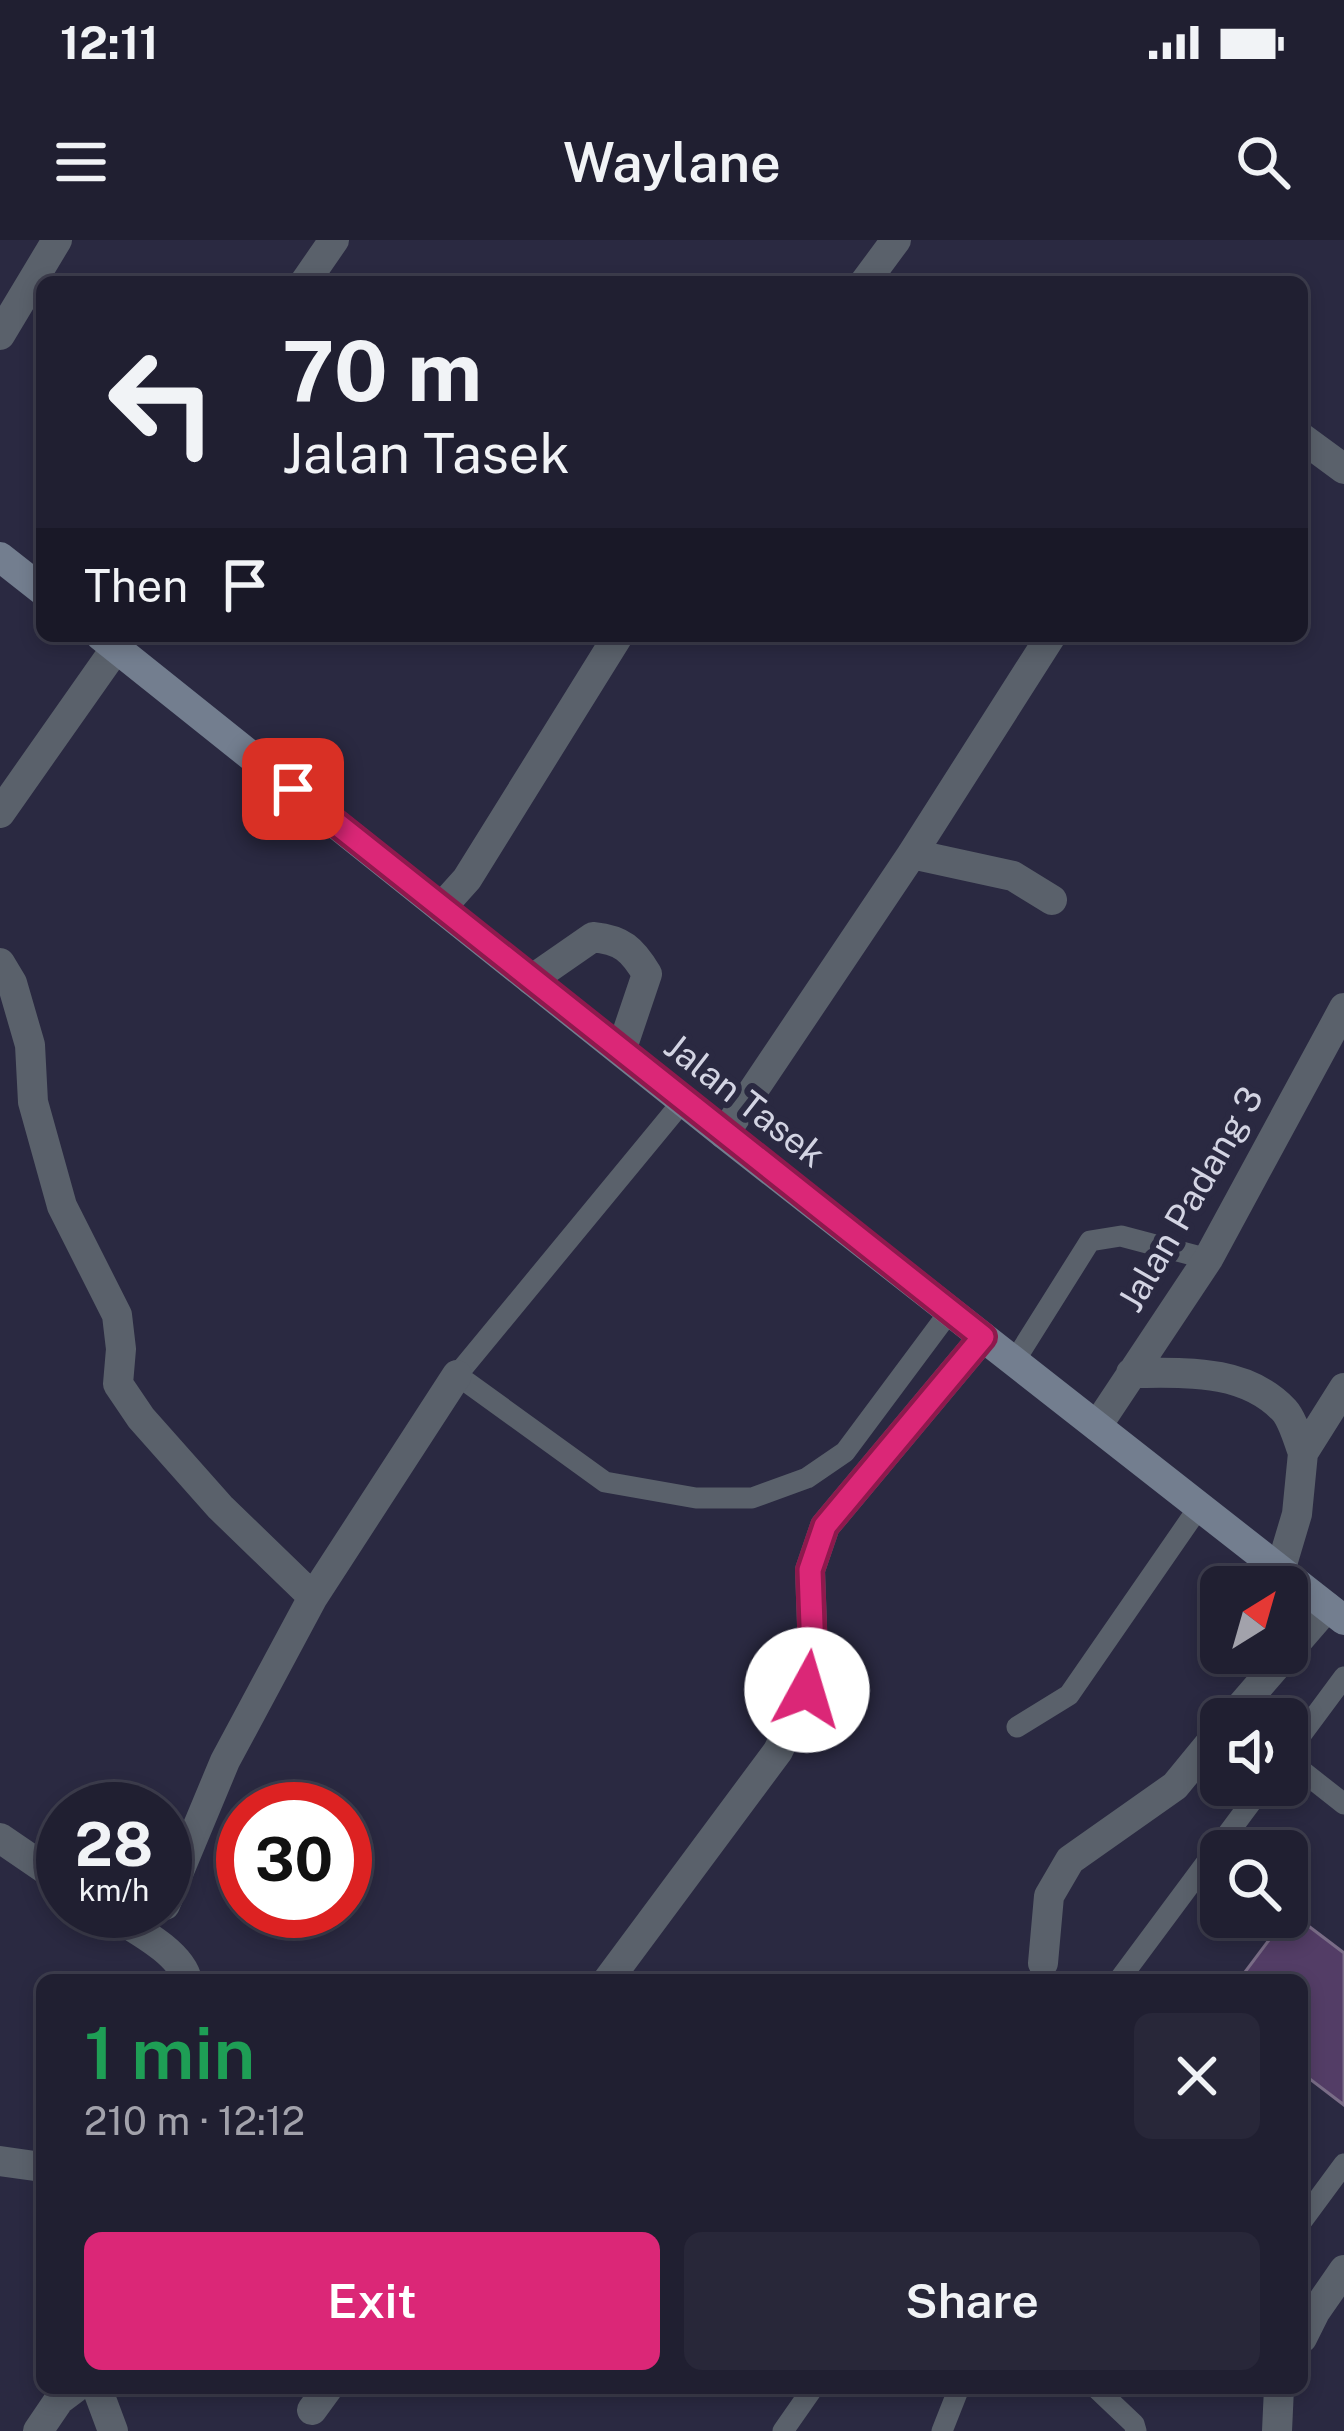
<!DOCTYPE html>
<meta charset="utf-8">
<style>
body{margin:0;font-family:"Public Sans",sans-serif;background:#282739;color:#f1f3f6;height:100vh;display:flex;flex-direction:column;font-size:45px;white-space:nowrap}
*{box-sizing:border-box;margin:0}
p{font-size:39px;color:#a2a2ab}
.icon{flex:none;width:66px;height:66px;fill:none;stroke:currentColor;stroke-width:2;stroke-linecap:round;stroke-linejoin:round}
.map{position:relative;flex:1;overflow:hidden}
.side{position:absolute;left:36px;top:1734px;width:1272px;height:420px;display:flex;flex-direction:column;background:#201f31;border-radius:18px;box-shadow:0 6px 18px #0003,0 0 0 3px #3d3d4d}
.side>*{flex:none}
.guide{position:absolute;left:36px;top:36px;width:1272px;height:366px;border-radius:18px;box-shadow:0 6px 18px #0003,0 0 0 3px #3d3d4d;background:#201f31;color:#f1f3f6;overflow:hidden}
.needle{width:78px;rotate:37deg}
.controls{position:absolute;left:1200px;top:1326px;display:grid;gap:24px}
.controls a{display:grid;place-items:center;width:108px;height:108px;border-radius:18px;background:#201f31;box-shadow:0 6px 18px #0003,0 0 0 3px #3d3d4d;font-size:60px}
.speed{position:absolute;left:36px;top:1542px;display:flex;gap:24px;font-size:60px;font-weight:700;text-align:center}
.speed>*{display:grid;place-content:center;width:156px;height:156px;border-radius:50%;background:#201f31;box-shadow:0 6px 18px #0003,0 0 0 3px #3d3d4d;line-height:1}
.speed small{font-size:30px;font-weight:400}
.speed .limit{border:18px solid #d22;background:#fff;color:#111}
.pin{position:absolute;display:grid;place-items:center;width:102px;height:102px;color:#fff;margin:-51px;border-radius:24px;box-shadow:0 6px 18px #0006}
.me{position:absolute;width:132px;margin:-66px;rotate:6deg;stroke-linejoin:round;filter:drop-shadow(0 0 9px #0008)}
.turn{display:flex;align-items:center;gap:42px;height:252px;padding:0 48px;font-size:54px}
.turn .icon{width:156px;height:156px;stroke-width:2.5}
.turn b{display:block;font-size:84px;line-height:102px}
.then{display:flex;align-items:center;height:114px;padding:0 48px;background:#0003;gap:24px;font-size:45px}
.round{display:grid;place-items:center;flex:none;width:126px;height:126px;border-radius:18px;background:#282739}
.summary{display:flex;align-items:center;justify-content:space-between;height:204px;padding:0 48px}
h1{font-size:72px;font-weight:600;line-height:90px;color:#1e9e55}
.primary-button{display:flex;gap:24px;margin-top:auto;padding:24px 48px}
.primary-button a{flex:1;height:138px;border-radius:18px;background:#db2777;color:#fff;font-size:48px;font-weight:600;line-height:138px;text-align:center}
.primary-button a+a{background:#282739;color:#f1f3f6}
.status{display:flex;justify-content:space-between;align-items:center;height:84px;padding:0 60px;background:#201f31;direction:ltr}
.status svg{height:33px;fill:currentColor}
header{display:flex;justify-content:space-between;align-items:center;height:156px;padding:0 48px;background:#201f31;font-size:54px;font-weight:600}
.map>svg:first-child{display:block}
</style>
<div class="status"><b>12:11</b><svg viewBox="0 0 49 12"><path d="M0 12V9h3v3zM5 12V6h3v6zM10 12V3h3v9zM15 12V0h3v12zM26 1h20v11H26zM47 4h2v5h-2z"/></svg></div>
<header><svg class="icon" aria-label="menu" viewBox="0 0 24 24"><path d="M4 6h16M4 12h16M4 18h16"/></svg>Waylane<svg class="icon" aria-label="search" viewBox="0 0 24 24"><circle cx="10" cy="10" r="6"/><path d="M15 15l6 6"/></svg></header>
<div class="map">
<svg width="1344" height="2191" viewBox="0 0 1344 2191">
<rect width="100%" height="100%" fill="#2a2941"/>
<path fill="#533d66" stroke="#7a6d87" stroke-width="3" d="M1290,1672L1344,1713V1865L1310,1839L1302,1850V1740H1239Z"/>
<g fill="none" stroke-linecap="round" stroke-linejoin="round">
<path stroke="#5a616b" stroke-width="21" d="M683,861L457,1135L605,1242L696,1258H752L807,1238L845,1212L950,1071
M1014,1122L1090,1001L1121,996L1208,1019
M1017,1487L1069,1455L1199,1267
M1287,1514L1344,1437
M1287,1519L1344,1564
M1119,1740L1264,1545
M1302,1981L1344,1924
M1096,2148L1134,2184L1136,2191
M783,2191L813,2148
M942,2191L959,2148"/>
<path stroke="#5a616b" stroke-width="30" d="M305,42L334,0
M865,42L896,0
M0,95L57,0
M1302,198L1344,229
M0,573L116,408
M912,614L1013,636L1052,660
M441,668L467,639L618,396
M0,723L12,743L30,805L33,862L62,966L117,1075L121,1109L118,1144L141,1178L220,1267L313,1357
M531,740L593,697C622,700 632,709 647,734L621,811
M724,894L912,614L1051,396
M1131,1133C1184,1133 1244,1128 1284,1170C1293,1180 1298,1200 1303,1213
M1097,1186L1208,1019L1344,768
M1280,1331L1297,1274L1303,1213L1344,1148
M1230,1479L1327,1367
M0,1598L63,1641
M165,1665L225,1521L313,1357L457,1135
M107,1671C131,1687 181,1711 187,1740
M1043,1723L1049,1656L1070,1620L1175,1546L1221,1490
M608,1740L778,1511L807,1450L813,1413L810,1330L825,1286L983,1097
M0,1921L42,1927
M1302,2098L1315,2072L1344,2030
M97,2148L113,2191
M312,2170L328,2148
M38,2191L59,2160L75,2148
M1277,2191L1279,2148"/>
<path stroke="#737e8f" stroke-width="30" d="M0,317L42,350
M101,396L724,894L1344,1380"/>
</g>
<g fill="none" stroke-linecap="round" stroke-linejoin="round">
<g stroke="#8e194d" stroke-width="30">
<path id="route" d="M293,549L983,1097L825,1286L810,1330L813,1413L807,1450"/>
</g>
<use href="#route" stroke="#db2777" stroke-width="21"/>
</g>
<g text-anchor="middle" stroke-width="12" stroke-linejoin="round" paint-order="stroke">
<g font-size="36" fill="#d3d4e3" stroke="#2a2941">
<text transform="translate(745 860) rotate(38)" y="13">Jalan Tasek</text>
<text transform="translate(1190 959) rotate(-60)" y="13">Jalan Padang 3</text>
</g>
</g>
</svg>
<div class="controls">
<a><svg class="needle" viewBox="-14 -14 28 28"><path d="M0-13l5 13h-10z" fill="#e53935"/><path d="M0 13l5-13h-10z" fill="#a2a2ab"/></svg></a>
<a><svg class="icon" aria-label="sound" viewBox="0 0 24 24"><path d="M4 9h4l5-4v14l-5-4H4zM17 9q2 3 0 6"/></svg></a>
<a><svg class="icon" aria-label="search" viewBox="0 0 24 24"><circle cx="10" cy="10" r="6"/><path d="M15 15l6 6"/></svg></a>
</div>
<div class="speed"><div>28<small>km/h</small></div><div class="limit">30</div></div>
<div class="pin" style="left:293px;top:549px;background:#d93025"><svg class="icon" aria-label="arrive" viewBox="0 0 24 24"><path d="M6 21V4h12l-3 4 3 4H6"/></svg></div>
<svg class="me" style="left:807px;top:1450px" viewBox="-20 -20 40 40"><circle r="19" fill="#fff"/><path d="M0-13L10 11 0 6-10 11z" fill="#db2777"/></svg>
<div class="guide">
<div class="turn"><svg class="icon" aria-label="left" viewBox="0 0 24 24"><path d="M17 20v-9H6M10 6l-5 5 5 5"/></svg><div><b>70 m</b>Jalan Tasek</div></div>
<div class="then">Then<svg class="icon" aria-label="arrive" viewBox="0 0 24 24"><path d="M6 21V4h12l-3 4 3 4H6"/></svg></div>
</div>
<section class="side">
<div class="summary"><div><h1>1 min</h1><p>210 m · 12:12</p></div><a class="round"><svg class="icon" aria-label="close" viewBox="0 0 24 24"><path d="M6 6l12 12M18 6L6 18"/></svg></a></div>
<div class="primary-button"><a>Exit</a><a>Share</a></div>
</section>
</div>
